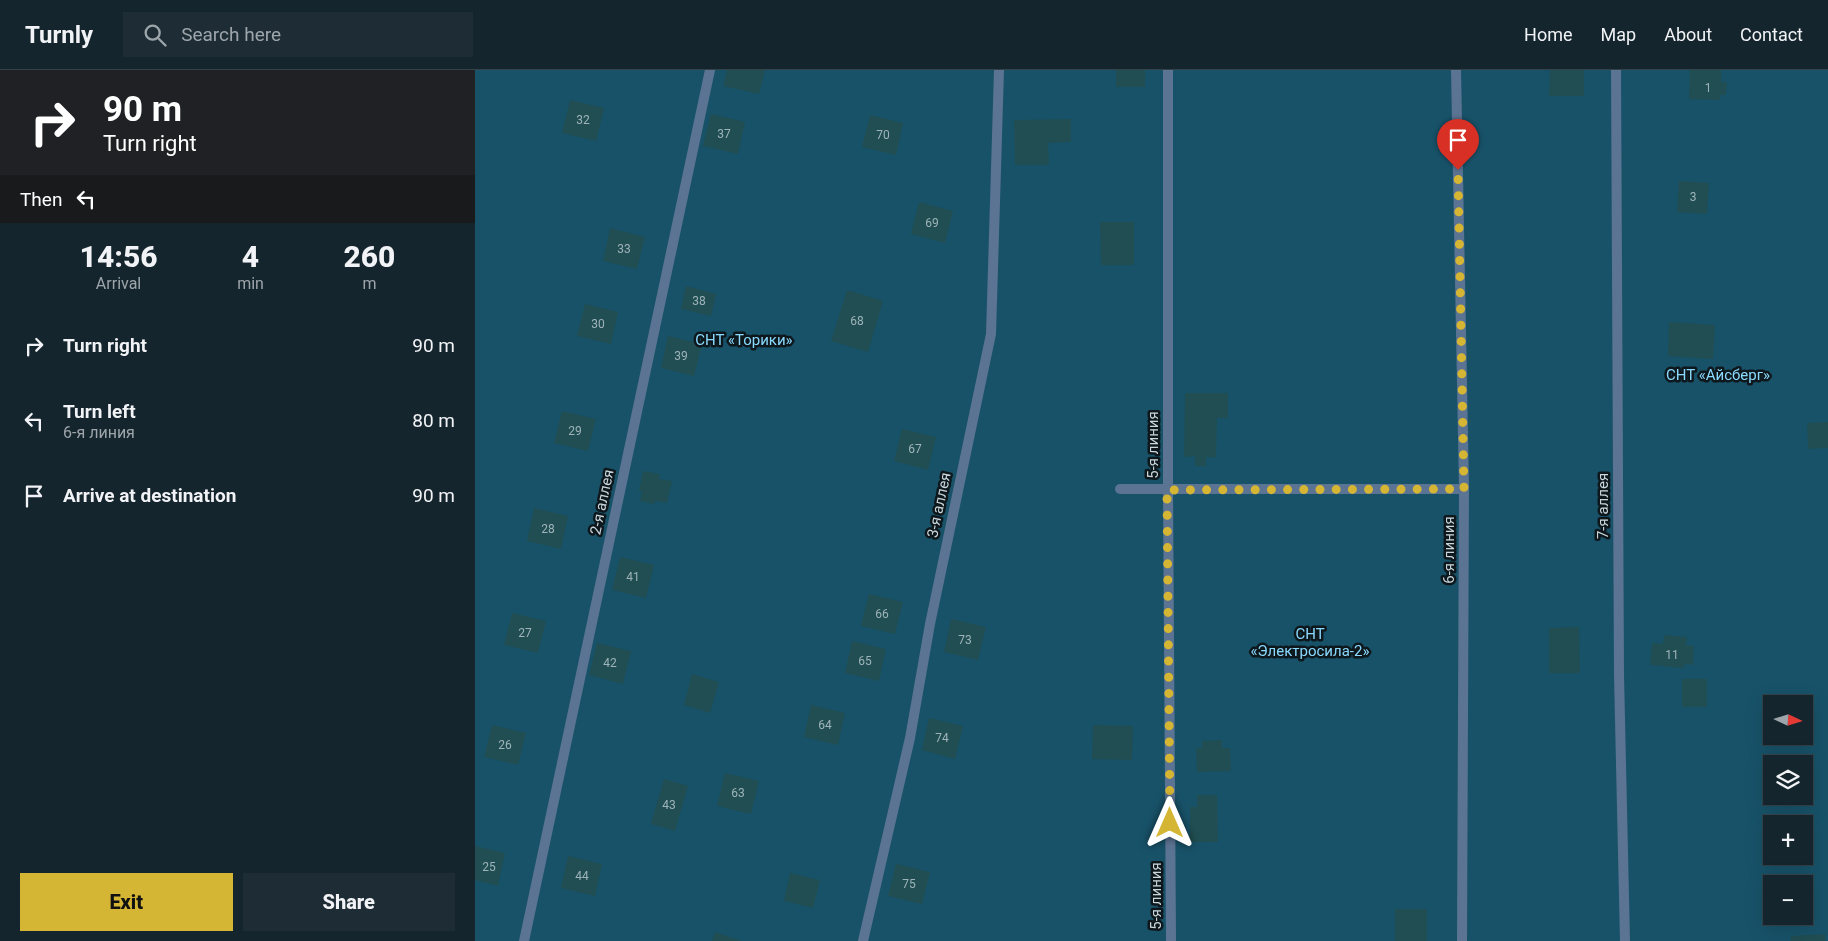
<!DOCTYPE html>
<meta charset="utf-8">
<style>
body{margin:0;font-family:Roboto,sans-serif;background:#1e2d35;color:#f1f3f6;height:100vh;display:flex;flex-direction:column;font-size:19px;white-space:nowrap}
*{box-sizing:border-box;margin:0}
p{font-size:16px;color:#9da5aa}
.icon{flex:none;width:28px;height:28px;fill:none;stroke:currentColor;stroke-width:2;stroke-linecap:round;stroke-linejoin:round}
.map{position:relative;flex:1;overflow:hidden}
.sheet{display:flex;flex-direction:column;background:#15252d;width:475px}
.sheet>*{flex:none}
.guide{background:#202124;color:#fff;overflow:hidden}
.needle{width:32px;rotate:94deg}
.tools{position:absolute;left:1288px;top:625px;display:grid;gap:10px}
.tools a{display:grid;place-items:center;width:50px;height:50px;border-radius:0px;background:#15252d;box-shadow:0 5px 20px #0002,0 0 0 1px #344249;font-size:25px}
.pin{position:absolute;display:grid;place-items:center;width:42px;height:42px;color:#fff;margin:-51px -21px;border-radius:50% 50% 50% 0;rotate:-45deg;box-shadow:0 0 5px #0007}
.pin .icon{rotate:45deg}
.me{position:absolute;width:55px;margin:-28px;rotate:0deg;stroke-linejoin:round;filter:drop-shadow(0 0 4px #0008)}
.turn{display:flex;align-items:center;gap:18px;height:105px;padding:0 20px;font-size:22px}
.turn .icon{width:65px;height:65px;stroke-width:2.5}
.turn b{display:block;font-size:35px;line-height:42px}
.then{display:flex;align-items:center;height:48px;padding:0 20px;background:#0003;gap:10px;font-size:19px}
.eta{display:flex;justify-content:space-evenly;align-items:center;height:85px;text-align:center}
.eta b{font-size:30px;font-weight:800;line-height:35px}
.cta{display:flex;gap:10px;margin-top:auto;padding:10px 20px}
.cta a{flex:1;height:58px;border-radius:0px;background:#d5b534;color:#111;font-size:20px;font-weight:800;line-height:58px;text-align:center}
.cta a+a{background:#1e2d35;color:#f1f3f6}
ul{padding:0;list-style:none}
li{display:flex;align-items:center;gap:15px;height:75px;padding:0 20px}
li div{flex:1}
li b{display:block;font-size:19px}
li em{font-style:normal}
header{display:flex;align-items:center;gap:30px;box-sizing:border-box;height:70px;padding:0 25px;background:#15252d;border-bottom:1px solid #344249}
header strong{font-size:24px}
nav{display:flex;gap:28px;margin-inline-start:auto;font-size:18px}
.search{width:350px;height:45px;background:#1e2d35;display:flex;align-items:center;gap:12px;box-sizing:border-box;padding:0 18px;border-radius:0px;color:#9da5aa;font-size:19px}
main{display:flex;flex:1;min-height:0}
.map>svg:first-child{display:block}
</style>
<header>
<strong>Turnly</strong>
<div class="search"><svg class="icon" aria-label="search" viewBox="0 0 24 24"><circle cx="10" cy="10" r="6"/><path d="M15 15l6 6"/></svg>Search here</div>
<nav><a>Home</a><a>Map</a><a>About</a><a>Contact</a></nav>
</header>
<main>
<section class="sheet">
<div class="guide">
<div class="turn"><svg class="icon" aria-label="right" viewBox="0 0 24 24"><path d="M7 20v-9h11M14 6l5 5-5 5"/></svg><div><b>90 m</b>Turn right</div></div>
<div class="then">Then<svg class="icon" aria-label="left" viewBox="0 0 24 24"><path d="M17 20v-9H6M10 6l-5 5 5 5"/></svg></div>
</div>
<div class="eta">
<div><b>14:56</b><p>Arrival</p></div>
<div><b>4</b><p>min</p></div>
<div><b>260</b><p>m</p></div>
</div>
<ul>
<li><svg class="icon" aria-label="right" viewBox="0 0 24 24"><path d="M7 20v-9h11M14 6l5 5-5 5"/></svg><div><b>Turn right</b></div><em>90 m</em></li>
<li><svg class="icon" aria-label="left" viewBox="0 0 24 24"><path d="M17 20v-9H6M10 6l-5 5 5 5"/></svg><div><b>Turn left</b><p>6-я линия</p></div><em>80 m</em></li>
<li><svg class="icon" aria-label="arrive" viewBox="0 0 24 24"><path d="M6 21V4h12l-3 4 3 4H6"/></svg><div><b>Arrive at destination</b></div><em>90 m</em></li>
</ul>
<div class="cta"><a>Exit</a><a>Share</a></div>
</section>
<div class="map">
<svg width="1353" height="871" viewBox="0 0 1353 871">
<rect width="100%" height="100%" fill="#1c313c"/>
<path fill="#185269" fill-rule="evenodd" d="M0,0H1353V871H0ZM1296,634H1329V666H1296ZM1296,694H1329V726H1296ZM1296,754H1329V786H1296ZM1296,814H1329V846H1296Z"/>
<path fill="#204e52" d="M252,0H290L284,24L248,16Z
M641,0H670V17H641Z
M1075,0H1109V26H1074Z
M1215,0H1246V12H1252L1251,25H1245V30L1214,29Z
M95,30L129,38L121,71L87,63Z
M236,44L270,52L263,84L228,76Z
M395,45L428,53L421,85L387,77Z
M596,49V72L573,73L574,95H540L539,50Z
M1204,111L1234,113L1232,144L1202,142Z
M444,132L478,141L470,173L436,164Z
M625,152H659V195H626Z
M135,158L170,167L162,199L128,191Z
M211,216L241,224L236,246L206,239Z
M372,220L408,231L393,282L356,271Z
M110,234L143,242L136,274L102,266Z
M1194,252L1240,255L1238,289L1193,286Z
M193,266L227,274L219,306L186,298Z
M710,323H753V348H742L741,387H731V396H720V386L709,387Z
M87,341L121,349L113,381L79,373Z
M1353,352V378L1333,379L1332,353Z
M427,359L461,367L453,400L419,391Z
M168,401L185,404L184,409L197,411L192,433L180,431L179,434L165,431L167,421H164Z
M59,438L93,446L86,479L52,471Z
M145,487L179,495L171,528L137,520Z
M394,524L428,532L420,564L386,556Z
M37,543L71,551L63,583L29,575Z
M476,549L511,557L503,590L469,582Z
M1104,557L1105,603H1074V558Z
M1189,565L1212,567L1211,575L1219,576L1218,595L1210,594L1209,598L1175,595L1177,573L1188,574Z
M377,571L411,579L404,611L370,603Z
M122,573L156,581L148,614L114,605Z
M217,604L244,612L235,643L209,635Z
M1207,609H1232V637H1207Z
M336,635L370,643L363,675L329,667Z
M454,648L488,656L480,689L447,680Z
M17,655L51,663L43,695L9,687Z
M618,655L658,656L657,690L617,689Z
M747,670V678H755L756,701L722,702L721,678H727V671Z
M250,703L284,711L276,744L242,736Z
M189,709L213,716L200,761L176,754Z
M722,725H742L743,772H715V737H722Z
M0,776L30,783L23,816L0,810Z
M93,786L127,794L120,826L86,818Z
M421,794L455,802L447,834L413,826Z
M315,803L345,810L338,838L309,831Z
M920,839H952V871H920Z
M240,862L267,871H237Z
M1350,864V871H1316V866Z"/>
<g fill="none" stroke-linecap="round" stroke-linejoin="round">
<path stroke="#5c7493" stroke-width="10" d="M645,419H989"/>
<path stroke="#5c7493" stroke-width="10" d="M693,0V420L696,871
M981,0L989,419L987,871
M1141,0L1144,605L1150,871
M49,871L235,0
M388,871L435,668L455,554L516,264L524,0"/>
</g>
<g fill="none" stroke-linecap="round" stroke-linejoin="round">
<path stroke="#d5b534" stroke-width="9" stroke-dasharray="0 16.2" d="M695,753L692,420L989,419L983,100"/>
</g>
<g text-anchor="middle" stroke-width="5" stroke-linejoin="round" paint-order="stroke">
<g font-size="12" fill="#9fb4ba">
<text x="1233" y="22">1</text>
<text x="108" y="54">32</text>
<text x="249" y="68">37</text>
<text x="408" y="69">70</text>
<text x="1218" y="131">3</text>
<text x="457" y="157">69</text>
<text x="149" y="183">33</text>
<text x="224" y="235">38</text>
<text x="382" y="255">68</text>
<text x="123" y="258">30</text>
<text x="206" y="290">39</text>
<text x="100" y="365">29</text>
<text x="440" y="383">67</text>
<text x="73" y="463">28</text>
<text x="158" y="511">41</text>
<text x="407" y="548">66</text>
<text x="50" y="567">27</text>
<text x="490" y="574">73</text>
<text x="1197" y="589">11</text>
<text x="390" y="595">65</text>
<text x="135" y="597">42</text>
<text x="350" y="659">64</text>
<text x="467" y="672">74</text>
<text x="30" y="679">26</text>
<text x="263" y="727">63</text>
<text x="194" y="739">43</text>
<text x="14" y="801">25</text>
<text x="107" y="810">44</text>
<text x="434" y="818">75</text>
</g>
<g font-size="15" fill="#8adaff" stroke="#0e181c">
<text x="269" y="275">СНТ «Торики»</text>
<text x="1243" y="310">СНТ «Айсберг»</text>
<text x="835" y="569">СНТ<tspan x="835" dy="17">«Электросила-2»</tspan></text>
</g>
<g font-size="15" fill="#c9d6dd" stroke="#0e181c">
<text transform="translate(678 375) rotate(-90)" y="5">5-я линия</text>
<text transform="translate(127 432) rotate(-78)" y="5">2-я аллея</text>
<text transform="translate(464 435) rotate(-78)" y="5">3-я аллея</text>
<text transform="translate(1128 436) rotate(-90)" y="5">7-я аллея</text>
<text transform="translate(974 480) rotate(-90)" y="5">6-я линия</text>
<text transform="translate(681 826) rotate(-90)" y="5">5-я линия</text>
</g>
</g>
</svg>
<div class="tools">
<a><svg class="needle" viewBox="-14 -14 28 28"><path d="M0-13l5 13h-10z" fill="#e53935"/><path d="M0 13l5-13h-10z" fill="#9da5aa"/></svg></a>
<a><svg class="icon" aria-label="layers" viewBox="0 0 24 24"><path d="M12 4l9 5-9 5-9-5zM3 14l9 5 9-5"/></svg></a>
<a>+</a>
<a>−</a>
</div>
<div class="pin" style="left:983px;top:100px;background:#d93025"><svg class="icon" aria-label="arrive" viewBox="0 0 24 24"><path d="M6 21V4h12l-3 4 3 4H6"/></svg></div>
<svg class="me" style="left:695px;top:753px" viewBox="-20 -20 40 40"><path d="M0-17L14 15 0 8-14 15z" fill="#d5b534" stroke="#fff" stroke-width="4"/></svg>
</div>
</main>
